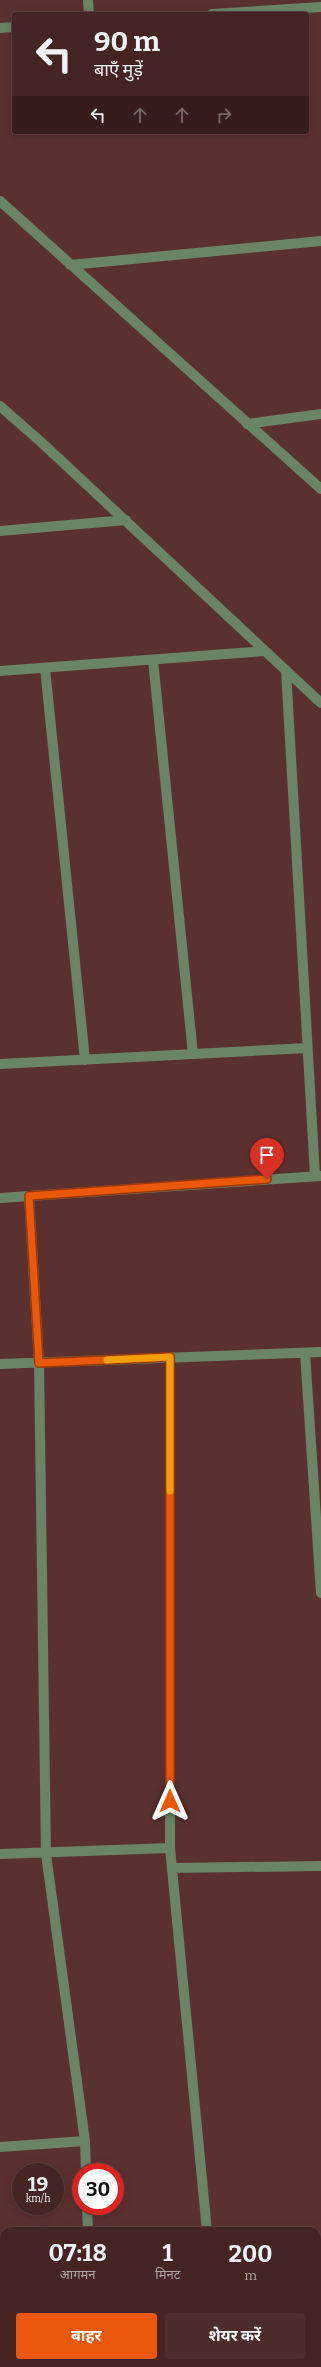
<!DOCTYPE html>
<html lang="hi">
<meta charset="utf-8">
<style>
body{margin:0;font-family:Bitter,"Noto Sans Devanagari",serif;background:#4b2d2b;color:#f1f3f6;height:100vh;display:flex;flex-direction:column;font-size:15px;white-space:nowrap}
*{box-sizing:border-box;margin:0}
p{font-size:13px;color:#afa5a6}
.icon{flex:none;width:22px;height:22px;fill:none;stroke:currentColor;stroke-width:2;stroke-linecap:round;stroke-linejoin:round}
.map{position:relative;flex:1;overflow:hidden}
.side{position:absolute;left:0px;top:2227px;width:321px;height:140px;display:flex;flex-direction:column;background:#442523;border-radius:12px 12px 0 0;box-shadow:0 2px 10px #0003,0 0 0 1px #5c4241}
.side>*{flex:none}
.banner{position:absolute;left:12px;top:12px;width:297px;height:122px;border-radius:4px;box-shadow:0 2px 10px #0003,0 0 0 1px #5c4241;background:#442523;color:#f1f3f6;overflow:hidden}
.speed{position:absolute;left:12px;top:2163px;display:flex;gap:8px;font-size:20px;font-weight:700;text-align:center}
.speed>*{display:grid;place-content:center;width:52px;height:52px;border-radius:50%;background:#442523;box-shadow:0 2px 10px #0003,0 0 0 1px #5c4241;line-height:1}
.speed small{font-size:10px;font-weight:400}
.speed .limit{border:6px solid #d22;background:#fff;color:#111}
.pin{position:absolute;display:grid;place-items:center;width:34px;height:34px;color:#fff;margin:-41px -17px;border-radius:50% 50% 50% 0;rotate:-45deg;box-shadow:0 0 4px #0007}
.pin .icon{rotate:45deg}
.me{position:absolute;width:44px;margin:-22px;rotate:0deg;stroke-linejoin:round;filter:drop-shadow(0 0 3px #0008)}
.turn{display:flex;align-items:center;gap:14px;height:84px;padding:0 16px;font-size:18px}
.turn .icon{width:52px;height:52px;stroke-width:2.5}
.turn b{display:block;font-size:28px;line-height:34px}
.lanes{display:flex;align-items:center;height:38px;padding:0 16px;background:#0003;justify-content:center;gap:20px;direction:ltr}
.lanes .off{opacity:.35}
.eta{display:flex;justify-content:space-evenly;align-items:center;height:68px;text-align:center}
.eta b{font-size:24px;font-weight:700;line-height:28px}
.primary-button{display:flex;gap:8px;margin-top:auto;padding:8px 16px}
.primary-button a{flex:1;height:46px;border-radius:4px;background:#ea580c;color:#fff;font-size:16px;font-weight:700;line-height:46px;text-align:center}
.primary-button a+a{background:#4b2d2b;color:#f1f3f6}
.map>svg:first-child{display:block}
</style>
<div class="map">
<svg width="321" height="2367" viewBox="0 0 321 2367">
<rect width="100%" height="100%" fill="#5b312f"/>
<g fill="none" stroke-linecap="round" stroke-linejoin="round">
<path stroke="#698466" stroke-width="10" d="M88,0L89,14
M212,14L321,7
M0,28L14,27
M0,201L321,489
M70,265L321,241
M0,406L41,442L321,703
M247,424L321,414
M0,531L126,520
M153,660L193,1054
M45,668L85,1060
M286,670L315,1176
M0,671L265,651
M0,1064L307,1048
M29,1196L39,1363L46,1854L85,2141L86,2172
M0,1198L321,1176
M305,1353L321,1593
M170,1357V1848L207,2231
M0,1364L321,1352
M0,1854L170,1848
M172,1868L321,1866
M0,2147L85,2141
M87,2206L88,2231
M0,2257H4
M317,2350H321
M103,2363L104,2367
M276,2363L277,2367
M138,2367L191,2363"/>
</g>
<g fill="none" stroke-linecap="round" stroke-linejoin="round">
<g stroke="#983908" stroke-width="10">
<path id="route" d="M170,1801V1357L39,1363L29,1196L267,1179"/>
</g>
<use href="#route" stroke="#ea580c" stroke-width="7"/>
<path stroke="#f59e0b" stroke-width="7" d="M107,1360L170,1357V1491"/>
</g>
</svg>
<div class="speed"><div>19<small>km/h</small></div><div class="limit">30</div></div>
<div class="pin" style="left:267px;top:1179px;background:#d93025"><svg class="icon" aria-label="arrive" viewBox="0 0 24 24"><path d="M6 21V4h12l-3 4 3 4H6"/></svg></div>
<svg class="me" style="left:170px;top:1801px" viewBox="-20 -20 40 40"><path d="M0-17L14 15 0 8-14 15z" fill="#ea580c" stroke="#fff" stroke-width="4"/></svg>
<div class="banner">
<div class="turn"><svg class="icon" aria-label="left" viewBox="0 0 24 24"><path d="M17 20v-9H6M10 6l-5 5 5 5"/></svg><div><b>90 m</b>बाएँ मुड़ें</div></div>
<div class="lanes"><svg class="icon" aria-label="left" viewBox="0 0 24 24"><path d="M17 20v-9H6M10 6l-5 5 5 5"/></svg><svg class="icon off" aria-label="ahead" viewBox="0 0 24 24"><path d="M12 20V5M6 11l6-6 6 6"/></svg><svg class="icon off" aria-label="ahead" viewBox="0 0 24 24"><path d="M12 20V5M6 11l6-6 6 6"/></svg><svg class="icon off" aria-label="right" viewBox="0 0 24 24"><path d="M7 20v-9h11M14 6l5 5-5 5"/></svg></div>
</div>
<section class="side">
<div class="eta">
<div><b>07:18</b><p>आगमन</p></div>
<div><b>1</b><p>मिनट</p></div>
<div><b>200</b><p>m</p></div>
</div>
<div class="primary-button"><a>बाहर</a><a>शेयर करें</a></div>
</section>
</div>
